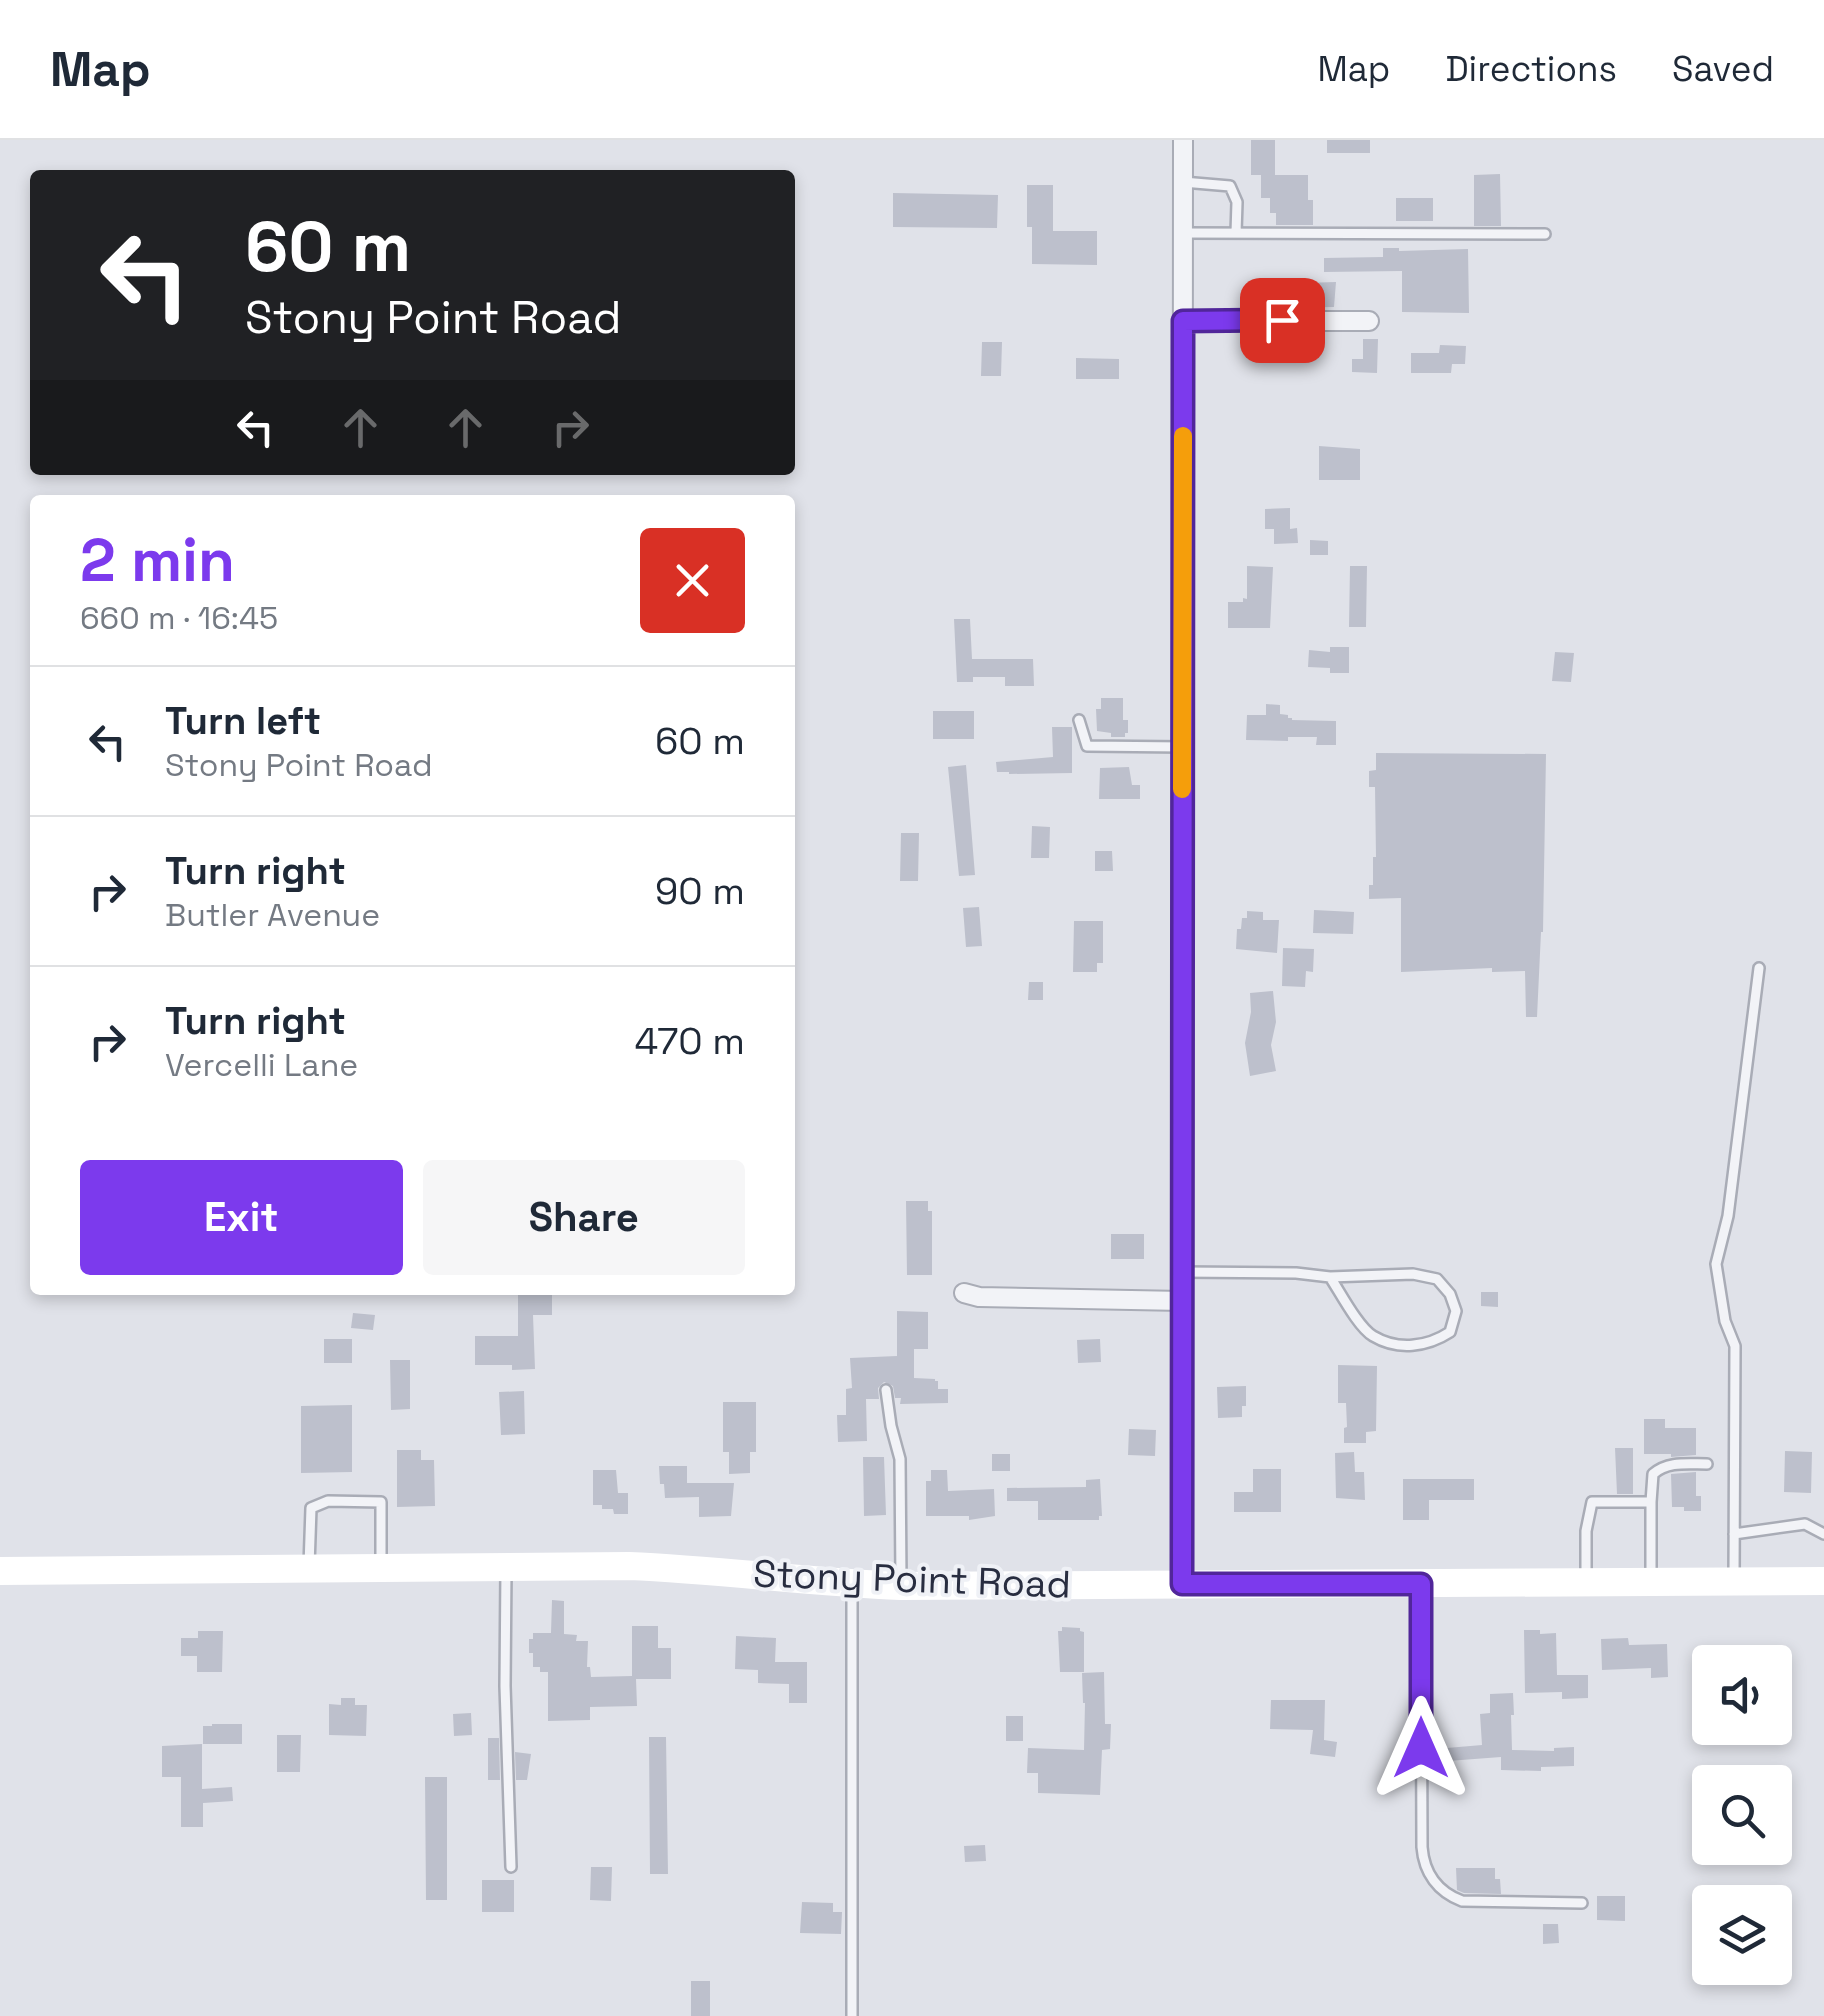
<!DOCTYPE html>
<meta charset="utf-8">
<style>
body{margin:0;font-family:"Space Grotesk",sans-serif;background:#f6f6f7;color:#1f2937;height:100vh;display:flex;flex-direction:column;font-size:38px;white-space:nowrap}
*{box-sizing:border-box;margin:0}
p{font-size:32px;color:#747a83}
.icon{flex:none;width:55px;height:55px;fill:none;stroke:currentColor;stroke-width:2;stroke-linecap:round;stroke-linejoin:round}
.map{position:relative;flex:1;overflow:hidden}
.panel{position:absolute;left:30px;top:355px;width:765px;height:800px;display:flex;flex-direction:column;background:#fff;border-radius:10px;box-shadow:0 5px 15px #0003}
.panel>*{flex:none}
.banner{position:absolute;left:30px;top:30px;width:765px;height:305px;border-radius:10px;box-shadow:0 5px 15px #0003;background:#202124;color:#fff;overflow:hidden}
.controls{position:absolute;left:1692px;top:1505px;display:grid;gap:20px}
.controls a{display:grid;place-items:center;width:100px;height:100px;border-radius:10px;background:#fff;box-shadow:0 5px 15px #0003;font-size:50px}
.pin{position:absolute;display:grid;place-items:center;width:85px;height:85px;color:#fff;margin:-42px;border-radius:20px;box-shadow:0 5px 15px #0006}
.me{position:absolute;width:110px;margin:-55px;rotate:0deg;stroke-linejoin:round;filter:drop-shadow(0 0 8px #0008)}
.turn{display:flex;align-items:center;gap:35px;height:210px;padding:0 50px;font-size:45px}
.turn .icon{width:130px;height:130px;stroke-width:2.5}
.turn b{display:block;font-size:70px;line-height:85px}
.lanes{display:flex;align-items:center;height:95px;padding:0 50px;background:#0003;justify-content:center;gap:50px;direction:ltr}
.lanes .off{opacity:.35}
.round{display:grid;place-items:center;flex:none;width:105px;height:105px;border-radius:10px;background:#f6f6f7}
.headline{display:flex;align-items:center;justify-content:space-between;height:170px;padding:0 50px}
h1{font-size:60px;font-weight:700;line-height:75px;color:#7c3aed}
.action{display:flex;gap:20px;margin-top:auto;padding:20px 50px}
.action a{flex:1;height:115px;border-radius:10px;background:#7c3aed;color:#fff;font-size:40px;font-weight:700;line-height:115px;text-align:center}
.action a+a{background:#f6f6f7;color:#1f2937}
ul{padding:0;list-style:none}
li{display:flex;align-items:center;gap:30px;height:150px;padding:0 50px;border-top:2px solid #e0e1e3}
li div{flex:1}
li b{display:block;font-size:38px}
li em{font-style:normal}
header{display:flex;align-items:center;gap:60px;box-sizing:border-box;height:140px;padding:0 50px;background:#fff;border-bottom:2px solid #e0e1e3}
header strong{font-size:48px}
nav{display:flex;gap:55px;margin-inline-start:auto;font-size:35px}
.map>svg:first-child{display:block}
</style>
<header>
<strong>Map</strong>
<nav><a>Map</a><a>Directions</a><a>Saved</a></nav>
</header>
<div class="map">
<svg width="1824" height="1876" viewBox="0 0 1824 1876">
<rect width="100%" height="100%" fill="#e0e2e9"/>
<path fill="#bdc0cc" d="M1251,0H1275V35H1308V60H1313V85H1276V73H1270V58H1261V35H1251Z
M1327,0H1370V13H1327Z
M1500,34L1501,86H1474V35Z
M1027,45H1053V91H1097V125L1032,124V87H1027Z
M893,53L998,55L997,88L893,87Z
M1396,58H1433V81H1396Z
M1383,108H1399V111L1468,109L1469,173L1402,172V131L1324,132V118L1383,117Z
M1336,142L1334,167L1269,168L1268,144Z
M1363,199H1378L1377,233L1352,232V219H1363Z
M982,202H1002L1001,236H981Z
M1440,205L1466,206L1465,224H1452L1451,233H1411V213H1439Z
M1076,218L1119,219V239H1076Z
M1319,306L1360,309V340H1319Z
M1290,368V389L1297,388L1298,403L1274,404V389H1265V369Z
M1310,400L1328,401V415H1310Z
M1247,426L1273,427L1270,488H1228V462H1243V458L1247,459Z
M1350,426H1367L1366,487H1349Z
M954,479H970L972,519H1033L1034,546H1005V537H973V542H957Z
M1330,507H1349V533H1330V528L1308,527L1309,510L1330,512Z
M1555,512L1574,513L1571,542L1552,541Z
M1101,558H1123V580H1128V593H1125V597H1111V593L1097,591L1096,569H1101Z
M1266,564L1280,565V574L1288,575V578H1292V580L1336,581V605H1316L1317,597H1288V601L1246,600L1247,575H1266Z
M933,571H974V599H933Z
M1052,587H1072V633L1009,634V632H997L996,622L1053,617Z
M1376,613L1546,614L1543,792H1541L1537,877H1526L1525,831L1492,832V828L1401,832V758L1369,759V745H1373V717H1376L1375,647H1369V631L1376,630Z
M966,625L975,735L959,736L948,627Z
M1129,627L1132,645H1140V659H1099L1100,628Z
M1032,686L1050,687L1049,718H1031Z
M901,693H919L918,741H900Z
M1095,711H1112L1113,731H1095Z
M979,767L982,806L966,807L963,768Z
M1314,770L1354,772L1353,794L1313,793Z
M1247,771L1263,772V780H1279L1277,813L1236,809L1237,789H1241L1242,778H1247Z
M1074,781H1103V823H1097V832H1073Z
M1283,808L1314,809L1313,832L1306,831L1305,847L1282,846Z
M1029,842H1043V860H1028Z
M1273,851L1276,882L1271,905L1276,931L1250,936L1245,903L1251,872L1250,853Z
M906,1061H928V1071H932V1135H907Z
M1111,1094H1144V1119H1111Z
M518,1150H552V1175H533L535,1229L512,1230V1225H475V1196H518Z
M1481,1152H1498V1167L1481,1166Z
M897,1171L928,1172V1209H914V1238L935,1239V1241H938V1249H948V1263L900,1264L901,1258H895L893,1246L884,1242L878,1248L879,1259H866L867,1301L838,1302L837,1275H846V1249L852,1248L850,1218L897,1216Z
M353,1173L375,1175L373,1190L351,1188Z
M324,1199H352V1223H324Z
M1100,1199L1101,1222L1078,1223L1077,1200Z
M390,1220H410V1269L391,1270Z
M1338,1225L1377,1226L1376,1291L1366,1292V1303H1344V1288L1347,1287L1346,1263H1338Z
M1246,1246V1266H1242V1277L1218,1278L1217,1247Z
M524,1251L525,1294L501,1295L499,1252Z
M723,1262H756V1312H750V1333L729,1334V1312H723Z
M352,1265V1332L301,1333V1266Z
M1644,1279H1665V1288H1696V1315L1671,1317V1314H1644Z
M1129,1289L1156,1290L1155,1316L1128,1315Z
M1615,1308H1633V1354H1617Z
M397,1310H421V1320H434L435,1366L397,1367Z
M1785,1311L1812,1312L1811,1353L1784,1352Z
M1354,1312L1355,1332H1364L1365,1360L1336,1358L1335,1313Z
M992,1314H1010V1331H992Z
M863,1317H884L886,1375L864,1376Z
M659,1326H687V1343H734L731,1376L699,1377V1357L665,1358L664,1344H660Z
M1253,1329H1281V1372H1234V1352H1253Z
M593,1330H616L618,1353H628V1374H614L613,1369H602V1365H593Z
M931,1330H947L948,1351L994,1349L995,1376L969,1380V1376H926V1341H931Z
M1696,1332V1356H1701V1371H1684V1367H1672L1671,1334Z
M1100,1339L1102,1376H1099V1380H1038V1361H1007V1348L1086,1347V1340Z
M1403,1339H1474V1360H1429V1380H1403Z
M552,1460L564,1461V1494L577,1495L576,1501H588L587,1527H590L591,1537L632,1536V1486H658V1508H671V1539H636L637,1566L590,1567V1580L548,1581V1532H540V1527H533V1513H529V1499H533V1493H551Z
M1062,1487L1080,1488V1491L1084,1492V1532H1060L1058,1491H1062Z
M1524,1490H1540V1494L1556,1493L1557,1535H1588V1558L1562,1559V1552L1525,1553Z
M198,1491H223L222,1532H197V1516H181V1498H198Z
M736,1496L776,1498L775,1522H807V1563H789V1544L758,1543V1530L735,1529Z
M1628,1498L1629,1505L1667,1504L1668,1537L1651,1538V1528L1602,1530L1601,1499Z
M1104,1532L1105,1584H1111L1110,1609L1102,1610L1100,1655L1038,1653V1633H1027L1028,1608L1084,1610L1085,1563H1083L1082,1533Z
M1513,1553L1514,1575H1511L1512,1610L1554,1611V1608L1574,1607V1626L1541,1627V1631L1501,1630V1617L1448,1621L1447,1608L1482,1605L1480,1574L1490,1573V1554Z
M341,1558H355V1565H367L366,1596L329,1595V1564L341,1565Z
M1271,1560H1325L1324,1600L1337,1602L1335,1617L1310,1614L1313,1590L1270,1589Z
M471,1573L472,1595L454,1596L453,1574Z
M1006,1576H1023V1601H1006Z
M212,1584H242V1604H203V1586H212Z
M1780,1589V1605H1756V1590Z
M277,1595H301L300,1632H277Z
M649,1597H666L668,1734H650Z
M488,1598H499L500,1640H488Z
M202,1604V1649L232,1647L233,1661L203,1663V1687H181V1637H162V1606Z
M515,1612L531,1614L527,1640H516Z
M425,1637H447V1760H426Z
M985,1705L986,1721L965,1722L964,1706Z
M591,1727H612L611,1761L590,1760Z
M1456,1728H1495V1739H1500L1501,1754L1464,1753L1457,1750Z
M482,1740H514V1772H482Z
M1597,1756H1625V1781L1597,1780Z
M802,1762L833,1763V1772H842L841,1794L800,1793Z
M1543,1784H1558L1559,1803L1543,1804Z
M691,1841H710V1876H691Z"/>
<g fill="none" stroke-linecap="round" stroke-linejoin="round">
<g stroke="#a9acb6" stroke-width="14">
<path id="service" d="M1183,42L1230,46L1237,62L1236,93
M1183,93L1545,94
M1079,580L1087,606L1183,607
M1182,1132L1296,1133L1330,1137L1413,1134L1437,1139L1450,1154L1456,1171L1450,1192C1427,1207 1398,1211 1373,1196C1358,1187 1340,1152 1330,1137
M886,1250L891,1286L900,1319L901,1440
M1734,1394L1805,1384L1824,1394
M309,1426L311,1368L328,1361L381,1362V1426
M506,1429L505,1546L511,1727
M1734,1438L1735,1206L1725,1181L1716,1124L1728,1076L1759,828
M1586,1439V1391L1592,1362H1651L1653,1334C1668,1321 1687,1324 1707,1324
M1651,1440V1362
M1421,1447L1422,1707C1424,1733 1438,1752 1462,1761L1582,1763
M852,1876V1446"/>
</g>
<g stroke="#a9acb6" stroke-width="22">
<path id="minor" d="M1183,181H1369
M964,1153L979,1157L1182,1161
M1182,1444L1183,0"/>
</g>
<use href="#service" stroke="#f2f3f7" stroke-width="9"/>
<use href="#minor" stroke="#f2f3f7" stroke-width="18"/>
<path stroke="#fff" stroke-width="28" d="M0,1431L629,1426C720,1430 810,1442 901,1446L1824,1441"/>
</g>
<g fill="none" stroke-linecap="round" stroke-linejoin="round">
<g stroke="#51269a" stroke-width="25">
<path id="route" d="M1282,180L1183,181L1182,1444H1421V1608"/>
</g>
<use href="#route" stroke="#7c3aed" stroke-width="18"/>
<path stroke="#f59e0b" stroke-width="18" d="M1182,649L1183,296"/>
</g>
<g text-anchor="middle" stroke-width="8" stroke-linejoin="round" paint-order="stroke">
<g font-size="38" fill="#282d40" stroke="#eff1f6">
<text transform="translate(912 1439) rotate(2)" y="13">Stony Point Road</text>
</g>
</g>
</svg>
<div class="controls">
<a><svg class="icon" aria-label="sound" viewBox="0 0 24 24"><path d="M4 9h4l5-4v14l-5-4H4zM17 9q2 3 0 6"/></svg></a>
<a><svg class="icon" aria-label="search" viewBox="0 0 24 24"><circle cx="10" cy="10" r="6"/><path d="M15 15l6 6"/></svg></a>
<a><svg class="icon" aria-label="layers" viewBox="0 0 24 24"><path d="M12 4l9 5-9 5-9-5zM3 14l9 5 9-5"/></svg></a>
</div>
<div class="pin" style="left:1282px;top:180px;background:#d93025"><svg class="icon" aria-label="arrive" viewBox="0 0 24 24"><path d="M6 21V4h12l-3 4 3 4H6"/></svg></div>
<svg class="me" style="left:1421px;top:1608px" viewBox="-20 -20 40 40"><path d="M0-17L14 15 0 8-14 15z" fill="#7c3aed" stroke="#fff" stroke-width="4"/></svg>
<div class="banner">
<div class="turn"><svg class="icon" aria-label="left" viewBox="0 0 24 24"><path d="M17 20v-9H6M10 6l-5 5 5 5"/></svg><div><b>60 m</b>Stony Point Road</div></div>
<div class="lanes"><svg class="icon" aria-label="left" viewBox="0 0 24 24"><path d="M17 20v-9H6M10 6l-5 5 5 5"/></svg><svg class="icon off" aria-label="ahead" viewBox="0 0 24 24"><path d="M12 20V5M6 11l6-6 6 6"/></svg><svg class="icon off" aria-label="ahead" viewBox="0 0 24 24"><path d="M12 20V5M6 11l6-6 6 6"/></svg><svg class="icon off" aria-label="right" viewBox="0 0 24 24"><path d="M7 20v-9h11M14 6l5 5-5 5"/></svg></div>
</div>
<section class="panel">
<div class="headline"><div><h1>2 min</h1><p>660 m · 16:45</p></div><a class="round" style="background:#d93025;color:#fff"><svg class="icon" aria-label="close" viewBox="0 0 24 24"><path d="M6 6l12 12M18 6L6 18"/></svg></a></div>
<ul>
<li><svg class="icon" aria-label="left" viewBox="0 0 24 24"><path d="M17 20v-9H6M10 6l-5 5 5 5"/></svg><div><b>Turn left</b><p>Stony Point Road</p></div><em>60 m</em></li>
<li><svg class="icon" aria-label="right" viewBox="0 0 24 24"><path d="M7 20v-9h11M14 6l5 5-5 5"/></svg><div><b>Turn right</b><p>Butler Avenue</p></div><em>90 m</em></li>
<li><svg class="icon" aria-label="right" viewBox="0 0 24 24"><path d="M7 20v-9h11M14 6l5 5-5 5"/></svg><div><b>Turn right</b><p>Vercelli Lane</p></div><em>470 m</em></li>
</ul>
<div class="action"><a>Exit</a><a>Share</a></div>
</section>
</div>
